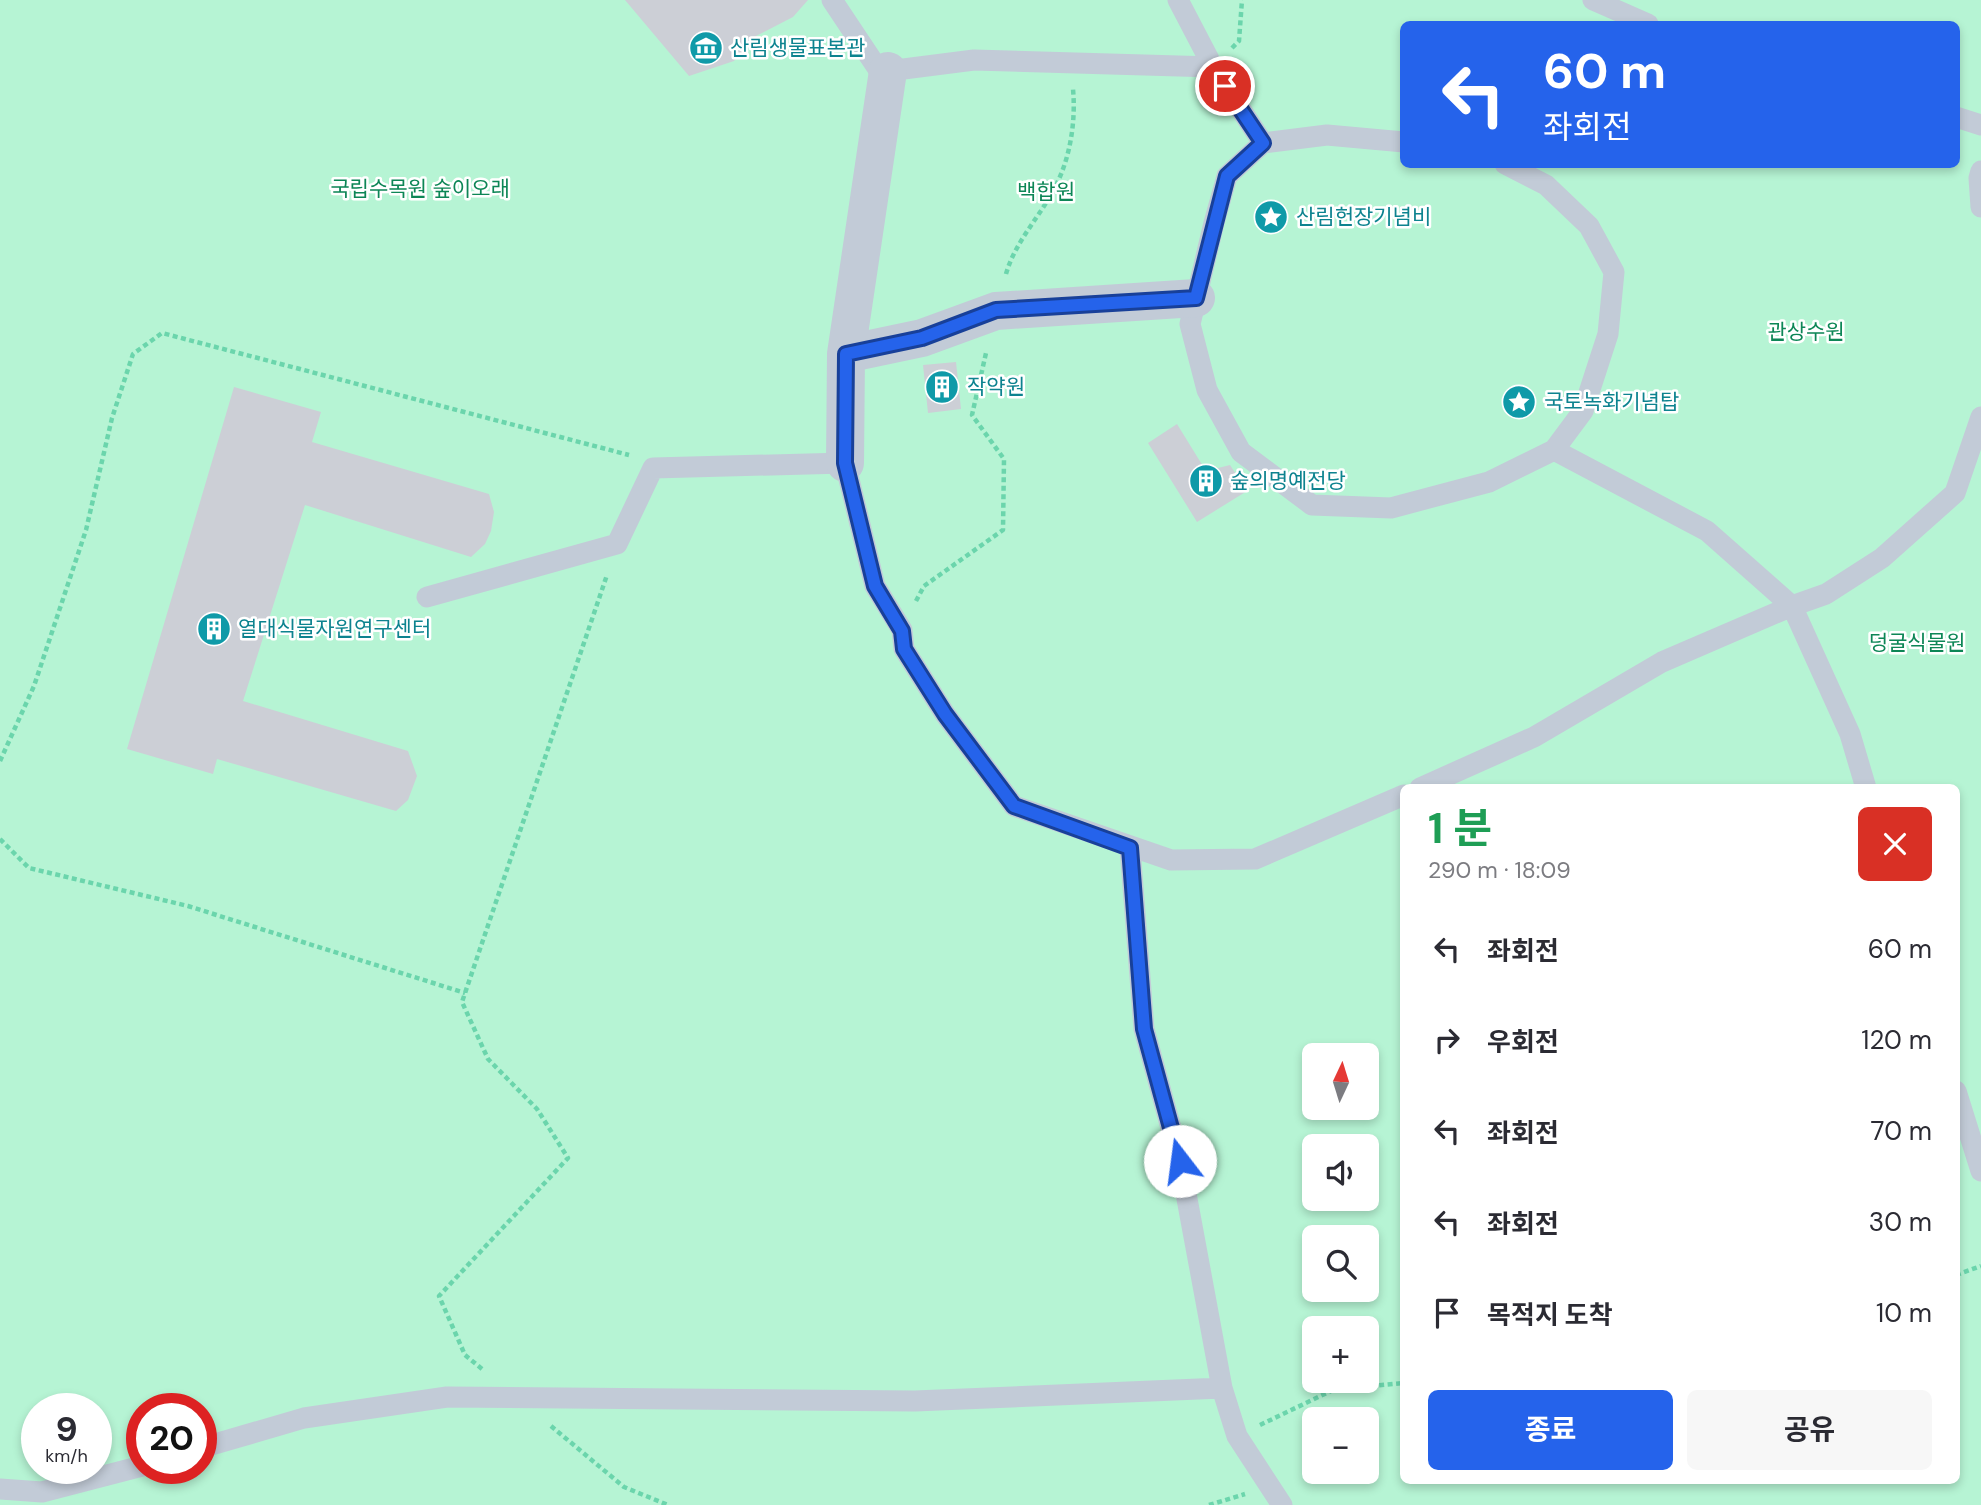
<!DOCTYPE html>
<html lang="ko">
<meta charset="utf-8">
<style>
body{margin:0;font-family:"DM Sans","Noto Sans KR",sans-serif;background:#f7f7f7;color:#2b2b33;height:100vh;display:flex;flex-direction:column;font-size:26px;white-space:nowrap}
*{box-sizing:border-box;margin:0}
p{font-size:23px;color:#7c7c81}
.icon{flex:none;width:38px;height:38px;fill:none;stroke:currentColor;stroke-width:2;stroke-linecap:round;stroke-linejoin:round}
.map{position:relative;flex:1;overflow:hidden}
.panel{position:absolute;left:1400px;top:784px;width:560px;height:700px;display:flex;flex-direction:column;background:#fff;border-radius:10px;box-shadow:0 4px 10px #0003}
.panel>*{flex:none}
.top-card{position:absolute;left:1400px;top:21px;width:560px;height:147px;border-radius:10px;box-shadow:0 4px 10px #0003;background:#2563eb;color:#fff;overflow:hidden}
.needle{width:46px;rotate:4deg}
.buttons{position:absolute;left:1302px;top:1043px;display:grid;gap:14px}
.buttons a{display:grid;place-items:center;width:77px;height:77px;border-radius:10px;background:#fff;box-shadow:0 4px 10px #0003;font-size:35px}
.speed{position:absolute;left:21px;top:1393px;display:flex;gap:14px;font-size:35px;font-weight:700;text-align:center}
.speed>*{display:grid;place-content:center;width:91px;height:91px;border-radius:50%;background:#fff;box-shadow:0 4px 10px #0003;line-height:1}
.speed small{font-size:18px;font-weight:400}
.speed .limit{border:10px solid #d22;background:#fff;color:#111}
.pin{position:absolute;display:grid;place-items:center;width:60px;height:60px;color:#fff;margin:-30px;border:4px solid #fff;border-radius:50%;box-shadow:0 2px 7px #0007}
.me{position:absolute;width:77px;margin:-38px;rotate:345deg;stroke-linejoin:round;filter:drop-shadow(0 0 5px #0008)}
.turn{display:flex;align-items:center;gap:24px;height:147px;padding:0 28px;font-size:32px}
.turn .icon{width:91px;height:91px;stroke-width:2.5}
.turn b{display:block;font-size:49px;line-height:60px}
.round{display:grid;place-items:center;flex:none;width:74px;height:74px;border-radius:10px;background:#f7f7f7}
.headline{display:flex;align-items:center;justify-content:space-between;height:119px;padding:0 28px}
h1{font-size:42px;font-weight:700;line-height:52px;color:#1e9e55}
.cta{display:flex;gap:14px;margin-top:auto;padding:14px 28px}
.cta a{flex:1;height:80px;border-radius:10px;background:#2563eb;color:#fff;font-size:28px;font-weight:700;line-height:80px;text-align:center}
.cta a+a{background:#f7f7f7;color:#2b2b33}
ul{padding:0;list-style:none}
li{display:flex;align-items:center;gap:21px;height:91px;padding:0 28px}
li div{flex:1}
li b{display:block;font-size:26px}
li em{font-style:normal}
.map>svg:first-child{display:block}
</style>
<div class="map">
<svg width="1981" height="1505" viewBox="0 0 1981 1505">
<rect width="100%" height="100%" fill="#f1eeed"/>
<path fill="#b6f4d4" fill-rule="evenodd" d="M0,0H1981V1505H0ZM1404,24H1956V164H1404ZM1404,788H1956V1480H1404ZM1314,1055H1367V1108H1314ZM1314,1146H1367V1199H1314ZM1314,1237H1367V1290H1314ZM1314,1328H1367V1381H1314ZM37,1409H96V1468H37ZM142,1409H201V1468H142ZM1314,1419H1367V1472H1314Z"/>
<path fill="#cccfd6" d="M625,0H808L793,17L756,36L734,61L689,76Z
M956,362L961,409L928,413L923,365Z
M234,387L321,412L312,442L489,494L494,512L491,531L485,544L471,557L305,505L243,701L408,751L417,776L408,800L396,811L217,759L213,774L127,749Z
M1177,424L1206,471L1230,465L1247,491L1197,522L1148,443Z"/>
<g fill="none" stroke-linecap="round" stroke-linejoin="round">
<path stroke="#6bd5ac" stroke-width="4.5" stroke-dasharray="5 3.5" stroke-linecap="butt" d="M1232,48L1239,41L1242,0
M1006,274C1015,242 1039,218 1054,189C1070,160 1076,122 1073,89
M916,601L924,586L1003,530L1004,459L972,415L986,353
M0,761L34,686L86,530L112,418L133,354L162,333L629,455
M0,839L29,868L188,906L465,993
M1956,1275L1981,1266
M482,1369L465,1355L439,1296L568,1158L537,1109L488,1059L462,1002L607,575
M1260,1425L1335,1389L1404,1383
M551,1426L624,1487L668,1505
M1209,1505L1245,1494"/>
<path stroke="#c2cbd7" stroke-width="21" d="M832,0L880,72L974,60L1213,67
M1178,0L1213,67L1263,143
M1593,0L1648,24
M1956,117L1981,125
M1404,142L1327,135L1263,143L1227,176L1214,223L1190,324L1207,390L1241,452L1312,505L1391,508L1489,482L1554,450L1583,411L1608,334L1614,272L1589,226L1546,185L1505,164
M1981,171L1979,178L1981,207
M1554,450L1707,531L1792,606L1850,734L1866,788
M427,597L617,544L653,468L845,463L875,586L902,630L904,649L945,714L1014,806L1171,860L1255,859L1404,795
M1420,788L1534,737L1662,662L1792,606L1826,594L1882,558L1955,493L1981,417
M1130,848L1144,1029L1180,1161L1222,1388L1237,1436L1282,1505
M1956,1091L1981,1171
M201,1448L304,1418L447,1397L915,1401L1222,1388
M0,1489L42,1492L142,1466"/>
<path stroke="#c2cbd7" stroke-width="38" d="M846,354L922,338L996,311L1196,298
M845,463L846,354L888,71"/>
</g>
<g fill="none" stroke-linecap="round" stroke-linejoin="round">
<g stroke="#184099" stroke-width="18">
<path id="route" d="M1180,1161L1144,1029L1130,848L1014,806L945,714L904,649L902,631L875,586L845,463L846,354L922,338L996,310L1196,298L1227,176L1263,143L1225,86"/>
</g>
<use href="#route" stroke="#2563eb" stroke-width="12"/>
</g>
<defs>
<g id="museum-disc" transform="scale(1.75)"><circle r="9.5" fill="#0f9aa8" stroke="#fff"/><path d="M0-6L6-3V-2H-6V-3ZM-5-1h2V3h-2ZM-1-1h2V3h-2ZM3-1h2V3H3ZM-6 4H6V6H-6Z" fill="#fff"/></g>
<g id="sight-disc" transform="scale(1.75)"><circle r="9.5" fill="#0f9aa8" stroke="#fff"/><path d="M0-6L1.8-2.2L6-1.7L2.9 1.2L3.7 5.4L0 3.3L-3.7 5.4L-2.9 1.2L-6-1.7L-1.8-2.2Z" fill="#fff"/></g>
<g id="building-disc" transform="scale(1.75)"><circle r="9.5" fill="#0f9aa8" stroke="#fff"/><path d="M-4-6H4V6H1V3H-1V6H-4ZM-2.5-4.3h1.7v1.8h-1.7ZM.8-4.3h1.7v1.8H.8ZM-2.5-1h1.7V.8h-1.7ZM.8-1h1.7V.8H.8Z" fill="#fff"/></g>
</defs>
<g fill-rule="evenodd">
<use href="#museum-disc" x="706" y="48"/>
<use href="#sight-disc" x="1271" y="217"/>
<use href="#building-disc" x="942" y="387"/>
<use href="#sight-disc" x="1519" y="402"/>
<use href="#building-disc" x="1206" y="481"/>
<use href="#building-disc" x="214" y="629"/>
</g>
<g text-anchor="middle" stroke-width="5" stroke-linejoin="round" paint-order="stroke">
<g font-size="21" fill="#0d838f" stroke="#fff" text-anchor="start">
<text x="730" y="55">산림생물표본관</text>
<text x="1296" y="224">산림헌장기념비</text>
<text x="967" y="394">작약원</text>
<text x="1544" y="409">국토녹화기념탑</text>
<text x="1230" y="488">숲의명예전당</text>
<text x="238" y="636">열대식물자원연구센터</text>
</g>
<g font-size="21" fill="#0d8656" stroke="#fff">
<text x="420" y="196">국립수목원 숲이오래</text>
<text x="1046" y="199">백합원</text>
<text x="1806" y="339">관상수원</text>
<text x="1917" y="650">덩굴식물원</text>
</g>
</g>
</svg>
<div class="buttons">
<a><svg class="needle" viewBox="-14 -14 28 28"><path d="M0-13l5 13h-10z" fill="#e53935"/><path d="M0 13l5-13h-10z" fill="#7c7c81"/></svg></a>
<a><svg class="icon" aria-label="sound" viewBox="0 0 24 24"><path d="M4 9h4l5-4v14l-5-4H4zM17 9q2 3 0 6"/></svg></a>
<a><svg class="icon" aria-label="search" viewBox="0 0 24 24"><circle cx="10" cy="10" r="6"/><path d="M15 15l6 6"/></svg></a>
<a>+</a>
<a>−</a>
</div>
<div class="speed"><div>9<small>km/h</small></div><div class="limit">20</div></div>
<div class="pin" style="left:1225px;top:86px;background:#d93025"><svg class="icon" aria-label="arrive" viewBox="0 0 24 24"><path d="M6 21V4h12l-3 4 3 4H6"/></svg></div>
<svg class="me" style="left:1180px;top:1161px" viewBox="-20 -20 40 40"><circle r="19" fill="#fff"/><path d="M0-13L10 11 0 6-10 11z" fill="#2563eb"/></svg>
<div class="top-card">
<div class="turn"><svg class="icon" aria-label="left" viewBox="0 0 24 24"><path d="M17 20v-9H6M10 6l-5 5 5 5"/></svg><div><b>60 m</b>좌회전</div></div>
</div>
<section class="panel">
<div class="headline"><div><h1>1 분</h1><p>290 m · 18:09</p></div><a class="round" style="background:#d93025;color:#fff"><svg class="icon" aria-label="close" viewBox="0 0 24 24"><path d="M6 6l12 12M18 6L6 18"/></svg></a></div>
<ul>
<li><svg class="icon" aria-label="left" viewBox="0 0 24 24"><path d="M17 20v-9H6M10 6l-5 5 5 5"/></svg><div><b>좌회전</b></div><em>60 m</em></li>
<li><svg class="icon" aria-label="right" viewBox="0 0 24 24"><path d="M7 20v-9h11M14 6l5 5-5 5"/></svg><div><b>우회전</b></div><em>120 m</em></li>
<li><svg class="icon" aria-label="left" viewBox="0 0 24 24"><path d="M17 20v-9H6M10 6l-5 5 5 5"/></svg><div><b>좌회전</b></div><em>70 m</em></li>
<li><svg class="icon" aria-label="left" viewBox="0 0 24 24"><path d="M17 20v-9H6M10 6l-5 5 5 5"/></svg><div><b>좌회전</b></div><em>30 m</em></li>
<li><svg class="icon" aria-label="arrive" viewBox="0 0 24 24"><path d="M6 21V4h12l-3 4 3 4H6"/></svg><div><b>목적지 도착</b></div><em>10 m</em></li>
</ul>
<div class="cta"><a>종료</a><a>공유</a></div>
</section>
</div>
